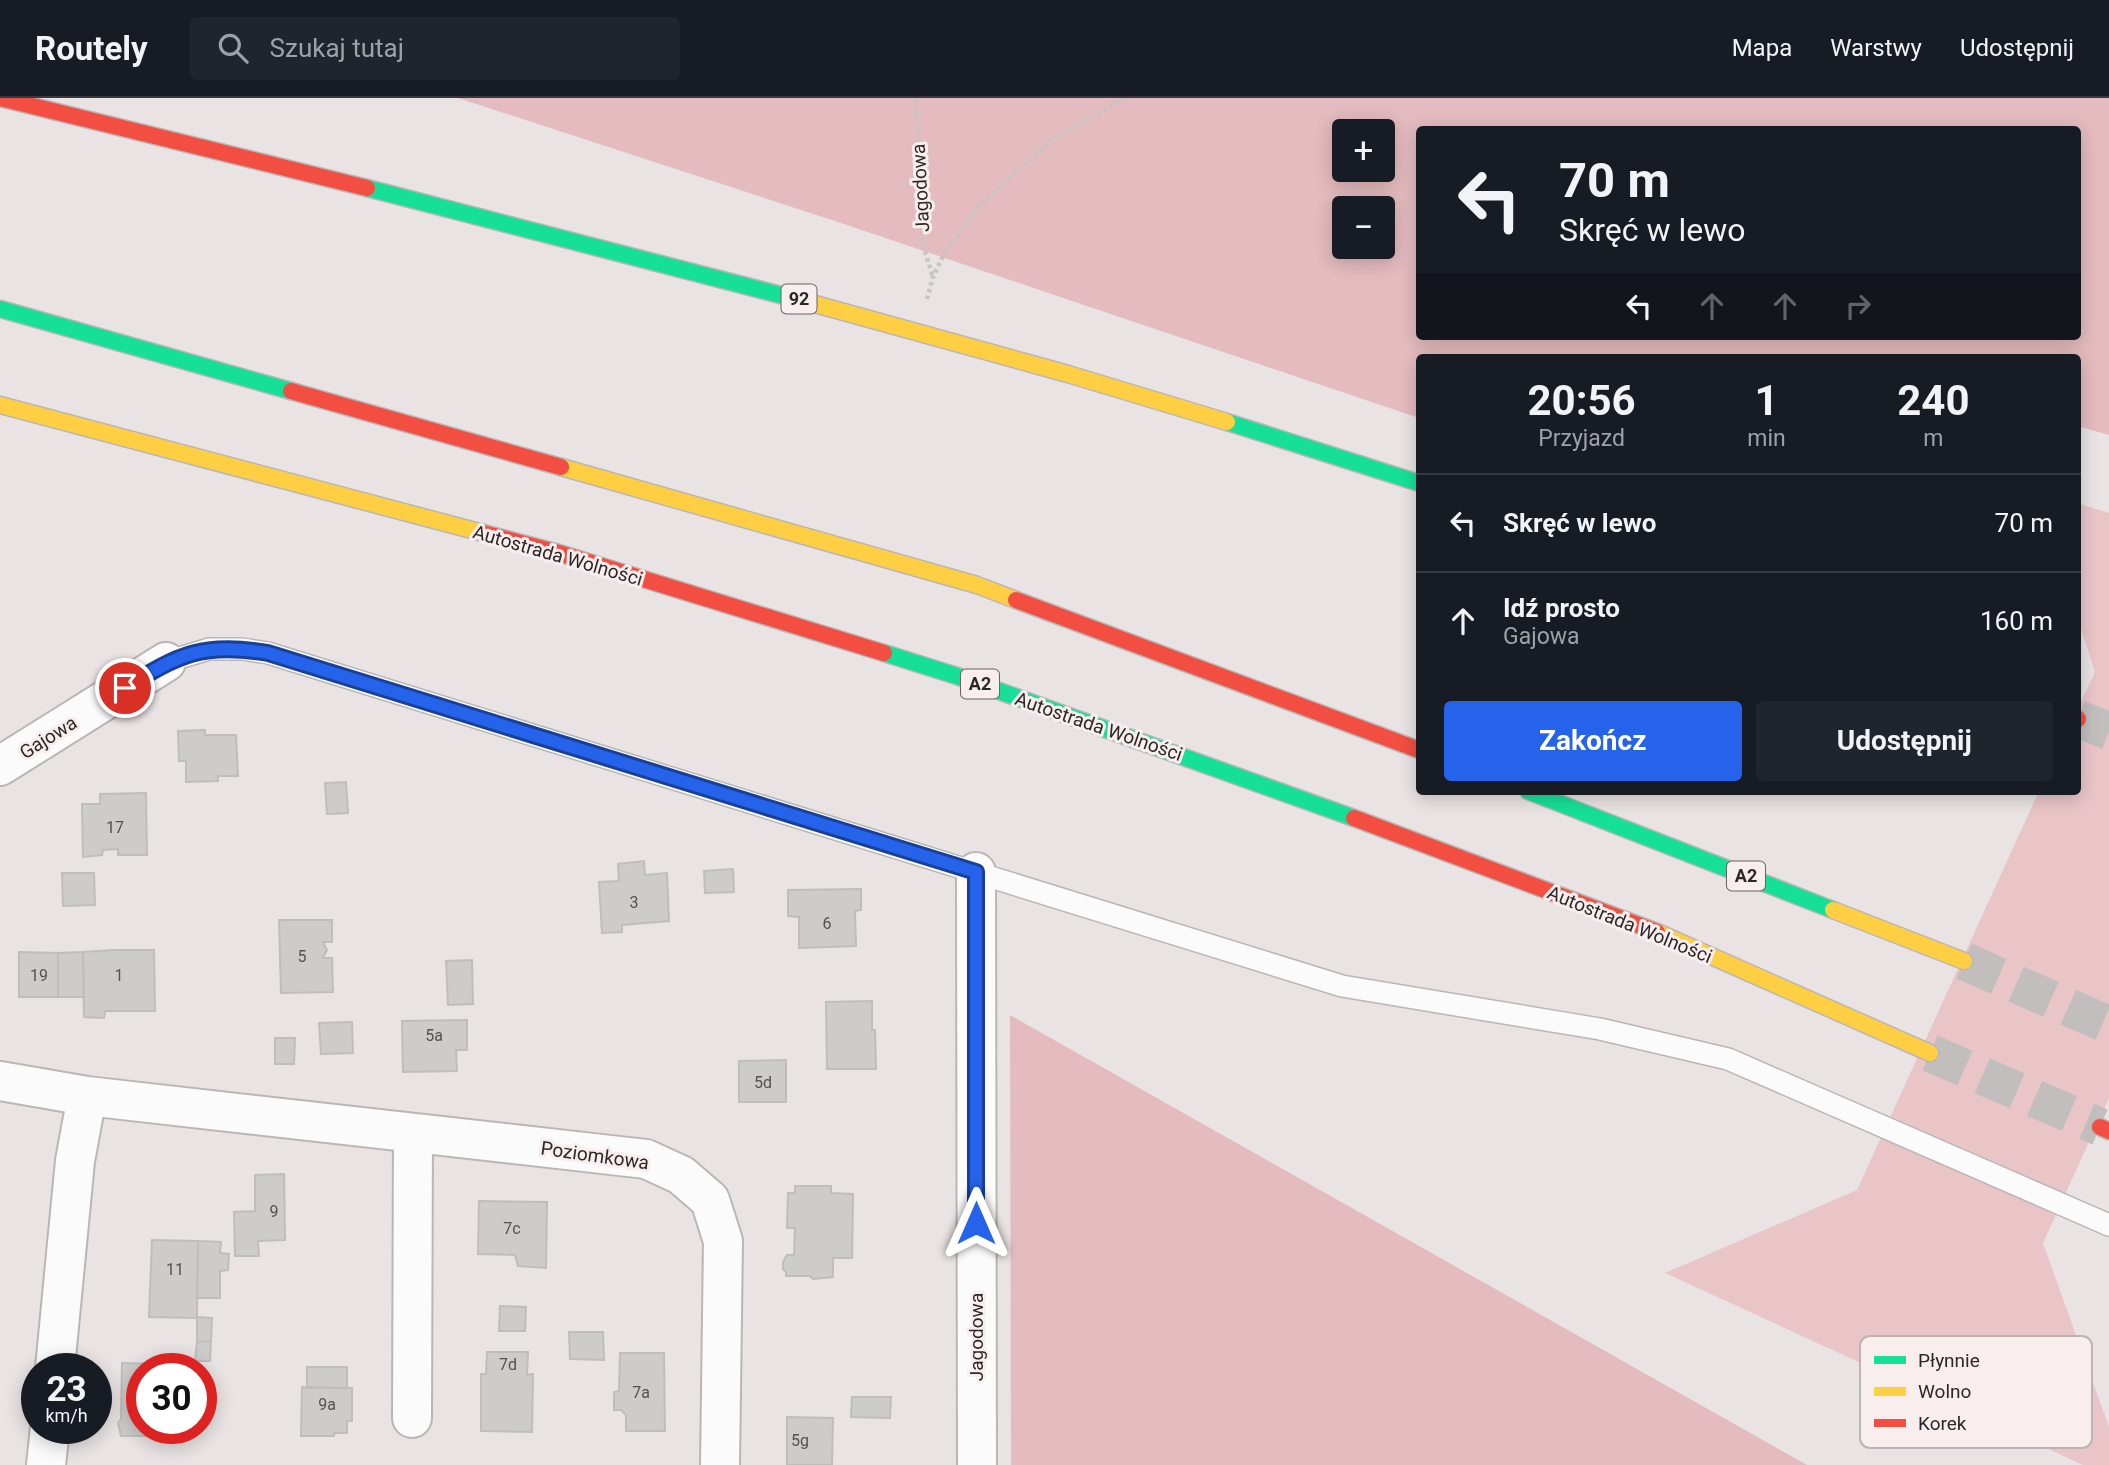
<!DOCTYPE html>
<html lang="pl">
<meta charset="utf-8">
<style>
body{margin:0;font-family:Roboto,sans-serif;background:#20242c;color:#f1f3f6;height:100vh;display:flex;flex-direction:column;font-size:26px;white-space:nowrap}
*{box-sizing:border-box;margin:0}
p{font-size:23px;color:#9ea1a6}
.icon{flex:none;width:38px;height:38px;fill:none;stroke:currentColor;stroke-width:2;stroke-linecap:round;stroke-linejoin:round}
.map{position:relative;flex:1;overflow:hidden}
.drawer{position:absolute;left:1416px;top:256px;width:665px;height:441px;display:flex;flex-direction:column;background:#171b24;border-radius:7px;box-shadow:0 4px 18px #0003}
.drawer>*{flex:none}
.hud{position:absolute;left:1416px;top:28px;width:665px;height:214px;border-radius:7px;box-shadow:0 4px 18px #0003;background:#171b24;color:#f1f3f6;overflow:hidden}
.controls{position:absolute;left:1332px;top:21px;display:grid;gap:14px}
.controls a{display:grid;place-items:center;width:63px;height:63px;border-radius:7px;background:#171b24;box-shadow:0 4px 18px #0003;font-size:35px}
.speed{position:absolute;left:21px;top:1255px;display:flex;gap:14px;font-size:35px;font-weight:700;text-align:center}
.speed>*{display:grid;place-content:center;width:91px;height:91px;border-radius:50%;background:#171b24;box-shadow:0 4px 18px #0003;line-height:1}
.speed small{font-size:18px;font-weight:400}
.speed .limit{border:10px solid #d22;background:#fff;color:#111}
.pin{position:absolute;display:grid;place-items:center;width:60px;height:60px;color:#fff;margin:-30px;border:4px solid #fff;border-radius:50%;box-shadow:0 2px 7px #0007}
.me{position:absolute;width:77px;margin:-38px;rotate:0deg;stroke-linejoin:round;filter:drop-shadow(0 0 5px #0008)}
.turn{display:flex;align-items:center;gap:24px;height:147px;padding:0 28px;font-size:32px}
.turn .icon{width:91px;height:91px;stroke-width:2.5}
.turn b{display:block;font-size:49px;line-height:60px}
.lanes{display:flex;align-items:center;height:66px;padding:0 28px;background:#0003;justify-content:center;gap:35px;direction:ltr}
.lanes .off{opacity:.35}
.eta{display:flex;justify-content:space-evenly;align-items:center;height:119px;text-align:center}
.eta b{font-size:42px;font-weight:700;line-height:49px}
.button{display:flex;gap:14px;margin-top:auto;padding:14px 28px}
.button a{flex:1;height:80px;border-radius:7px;background:#2563eb;color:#fff;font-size:28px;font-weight:700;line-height:80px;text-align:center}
.button a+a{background:#20242c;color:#f1f3f6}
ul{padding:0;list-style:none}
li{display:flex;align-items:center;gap:21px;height:98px;padding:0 28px;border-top:2px solid #363941}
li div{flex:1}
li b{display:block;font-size:26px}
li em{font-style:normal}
header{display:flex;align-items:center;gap:42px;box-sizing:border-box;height:98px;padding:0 35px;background:#171b24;border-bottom:2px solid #363941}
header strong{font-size:33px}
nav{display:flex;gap:38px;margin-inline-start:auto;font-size:24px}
.search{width:490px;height:63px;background:#20242c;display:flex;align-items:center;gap:18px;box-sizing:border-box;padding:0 24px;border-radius:7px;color:#9ea1a6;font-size:26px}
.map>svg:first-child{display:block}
</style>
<header>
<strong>Routely</strong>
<div class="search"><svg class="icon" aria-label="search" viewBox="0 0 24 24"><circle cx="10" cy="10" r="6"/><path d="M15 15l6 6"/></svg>Szukaj tutaj</div>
<nav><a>Mapa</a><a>Warstwy</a><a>Udostępnij</a></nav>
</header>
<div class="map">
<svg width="2109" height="1367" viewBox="0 0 2109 1367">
<rect width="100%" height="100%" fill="#e9e3e3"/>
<path fill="#e9c5c8" d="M2077,405L2109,415V1000L2043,1145L2109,1329V1367H2083L1665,1175L1857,1092L2039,693H2077V612L2095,574L2077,518Z"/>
<path fill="#e4bbbe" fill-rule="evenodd" d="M458,0H2109V337L2077,328V259H1419V320L841,125ZM1419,32H2077V238H1419ZM1344,33H1382V72H1344ZM1344,110H1382V149H1344Z
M1010,917L1807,1367H1011Z"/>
<path fill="#cecccb" stroke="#bfbebd" stroke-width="2" d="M205,632V637H236L238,678H218V683L186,684V663H179L178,633Z
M346,684L348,715L327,716L325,685Z
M146,695L147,757H118V751L103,752L102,757L83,759L82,706H100V696Z
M644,763L645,777L667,775L669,823L622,827V834L602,835L599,784L619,783L618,766Z
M733,771L734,794L705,795L704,773Z
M62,775H94L95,807L63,808Z
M861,791V812L855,813L856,848L799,850V819L788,818V792Z
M279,822H332V844H323L327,852L323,860H332L333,894L281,895Z
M113,852H154L155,913H105L104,920L84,919L83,854Z
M19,854L58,855V899H19Z
M83,854L84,899H58V855Z
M472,862L473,906L448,907L446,863Z
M872,903V932H875L876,971H827L826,904Z
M467,922V952H456L457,973L403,974L402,923Z
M352,924L353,955L321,956L319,925Z
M275,940H295L294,966H275Z
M786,962V1004H739V963Z
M284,1076L285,1142L258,1143L259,1158H235L234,1114L255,1113V1077Z
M795,1088H831V1095L853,1096L852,1160H833V1179L813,1181L810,1178H786V1174L783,1171V1164L787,1157H794L795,1130H787L788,1095H795Z
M479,1103L547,1104L546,1170L518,1168L515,1157L478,1156Z
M152,1142L198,1143L197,1220L149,1219Z
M198,1143L221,1144L220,1155L229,1156L228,1172L220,1173V1200H197Z
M500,1208L526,1209L525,1233H499Z
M197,1219L212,1220L211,1243L197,1244Z
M569,1234H603L604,1262L570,1261Z
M211,1243L210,1263H195L197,1244Z
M487,1254H528L527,1277L533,1276L532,1334L481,1333V1276H486Z
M620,1255H664L665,1333H626V1317L621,1312H614V1294L619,1293Z
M122,1265L160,1266V1270H142V1330L169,1332L145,1331V1338H121L118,1325L121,1321Z
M307,1269H347V1290H307Z
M302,1289L352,1290V1323H347V1335H334V1338H301Z
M852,1299H891L890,1320L851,1319Z
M787,1319L833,1320L832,1367H787Z"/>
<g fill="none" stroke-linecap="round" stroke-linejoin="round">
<path stroke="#c3bebe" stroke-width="38" stroke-dasharray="38 19" stroke-linecap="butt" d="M2078,621L2109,633"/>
<path stroke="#c3bebe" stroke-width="38" stroke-dasharray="38 19" stroke-linecap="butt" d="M1964,863L2109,927
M1930,955L2100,1029"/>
<g stroke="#bbb6b6" stroke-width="24">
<path id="lane" d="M166,564L209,551H242L268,555L1342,888L1600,931L1728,961L2109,1127"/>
</g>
<g stroke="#bbb6b6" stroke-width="42">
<path id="street" d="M0,668L166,564
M976,774L977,1367
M0,983L87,998L646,1061L681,1077L710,1102L723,1143L720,1367
M55,1270L75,1063L87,998
M412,1320L413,1036
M46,1367L50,1330"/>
</g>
<g stroke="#bbb6b6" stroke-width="19">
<path id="fast" d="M367,90L804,203
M0,211L291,293
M1227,324L1419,385
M884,555L957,578L1354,720
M1528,693L1833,812"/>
</g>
<g stroke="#bbb6b6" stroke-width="19">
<path id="slow" d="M804,203L1068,276L1227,324
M0,307L483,435
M561,369L977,487L1016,502
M1833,812L1964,863
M1657,834L1930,955"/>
</g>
<g stroke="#bbb6b6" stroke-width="19">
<path id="jam" d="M0,0L367,90
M291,293L561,369
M483,435L559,455L884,555
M1016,502L1419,652
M2077,620L2078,621
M1354,720L1657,834
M2100,1029L2109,1033"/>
</g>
<path stroke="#c6c4c4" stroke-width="4.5" stroke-dasharray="3.5 3.5" stroke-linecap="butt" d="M916,0L922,145L933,179
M927,201L933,179L944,156L977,110L1052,41L1125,0"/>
<use href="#lane" stroke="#fcfbfb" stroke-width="21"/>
<use href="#street" stroke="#fcfbfb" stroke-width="38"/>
<use href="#fast" stroke="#16e098" stroke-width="16"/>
<use href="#slow" stroke="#ffcf43" stroke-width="16"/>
<use href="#jam" stroke="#f24e42" stroke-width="16"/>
</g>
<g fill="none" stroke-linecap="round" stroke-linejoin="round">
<g stroke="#184099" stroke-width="18">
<path id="route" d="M125,590C179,556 203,544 268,555L976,774V1125"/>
</g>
<use href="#route" stroke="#2563eb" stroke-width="12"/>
</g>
<g text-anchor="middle" stroke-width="6" stroke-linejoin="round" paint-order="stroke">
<g font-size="16" fill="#545151">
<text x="115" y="735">17</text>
<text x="634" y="810">3</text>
<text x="827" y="831">6</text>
<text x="302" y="864">5</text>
<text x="39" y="883">19</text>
<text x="119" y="883">1</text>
<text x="434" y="943">5a</text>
<text x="763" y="990">5d</text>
<text x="274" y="1119">9</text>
<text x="512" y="1136">7c</text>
<text x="175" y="1177">11</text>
<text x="508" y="1272">7d</text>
<text x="641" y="1300">7a</text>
<text x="327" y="1312">9a</text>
<text x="800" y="1348">5g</text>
</g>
<g fill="#f9eeee" stroke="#6a6363" stroke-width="2">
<rect x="781.5" y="186.5" width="35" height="29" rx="5"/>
<rect x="961" y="571.5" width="38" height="29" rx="5"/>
<rect x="1727" y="763.5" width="38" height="29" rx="5"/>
</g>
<g font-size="18" font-weight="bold" fill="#2c2828">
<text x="799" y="207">92</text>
<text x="980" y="592">A2</text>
<text x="1746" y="784">A2</text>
</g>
<g font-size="19" fill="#2c2828" stroke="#f9eeee">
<text transform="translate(920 90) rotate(-93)" y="7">Jagodowa</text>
<text transform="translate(558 457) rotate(16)" y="7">Autostrada Wolności</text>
<text transform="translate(1099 628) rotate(19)" y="7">Autostrada Wolności</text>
<text transform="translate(48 639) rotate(-32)" y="7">Gajowa</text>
<text transform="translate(1630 826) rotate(22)" y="7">Autostrada Wolności</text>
<text transform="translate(595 1057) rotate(8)" y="7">Poziomkowa</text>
<text transform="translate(976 1239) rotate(-90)" y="7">Jagodowa</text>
</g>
</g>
<rect x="1860" y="1238" width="232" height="112" rx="10" fill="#f9eeee" stroke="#bcb3b3" stroke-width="2"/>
<rect x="1874" y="1258" width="32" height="8" fill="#16e098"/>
<rect x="1874" y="1289" width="32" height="9" fill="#ffcf43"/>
<rect x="1874" y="1321" width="32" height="8" fill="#f24e42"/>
<g font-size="19" fill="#2c2828">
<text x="1918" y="1269">Płynnie</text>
<text x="1918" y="1300">Wolno</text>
<text x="1918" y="1332">Korek</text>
</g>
</svg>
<div class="controls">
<a>+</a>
<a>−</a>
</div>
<div class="speed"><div>23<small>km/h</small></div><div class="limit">30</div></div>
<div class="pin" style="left:125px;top:590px;background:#d93025"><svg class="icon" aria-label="arrive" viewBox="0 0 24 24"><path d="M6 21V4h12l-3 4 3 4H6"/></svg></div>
<svg class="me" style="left:976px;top:1125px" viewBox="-20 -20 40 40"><path d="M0-17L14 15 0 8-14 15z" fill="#2563eb" stroke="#fff" stroke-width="4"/></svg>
<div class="hud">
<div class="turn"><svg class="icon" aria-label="left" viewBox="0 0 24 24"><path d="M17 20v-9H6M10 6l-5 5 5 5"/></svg><div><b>70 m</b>Skręć w lewo</div></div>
<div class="lanes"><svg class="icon" aria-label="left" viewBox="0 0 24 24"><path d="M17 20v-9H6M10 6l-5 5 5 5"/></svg><svg class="icon off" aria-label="ahead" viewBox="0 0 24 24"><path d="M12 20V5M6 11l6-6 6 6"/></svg><svg class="icon off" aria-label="ahead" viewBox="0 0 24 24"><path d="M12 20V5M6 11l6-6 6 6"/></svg><svg class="icon off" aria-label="right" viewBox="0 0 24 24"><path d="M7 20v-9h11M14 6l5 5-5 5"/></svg></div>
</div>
<section class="drawer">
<div class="eta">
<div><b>20:56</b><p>Przyjazd</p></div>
<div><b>1</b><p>min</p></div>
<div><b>240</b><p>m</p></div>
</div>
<ul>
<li><svg class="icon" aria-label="left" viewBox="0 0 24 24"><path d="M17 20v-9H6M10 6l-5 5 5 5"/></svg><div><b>Skręć w lewo</b></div><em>70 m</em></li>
<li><svg class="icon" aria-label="ahead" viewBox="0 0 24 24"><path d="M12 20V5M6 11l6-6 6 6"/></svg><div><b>Idź prosto</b><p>Gajowa</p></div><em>160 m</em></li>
</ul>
<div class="button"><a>Zakończ</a><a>Udostępnij</a></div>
</section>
</div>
